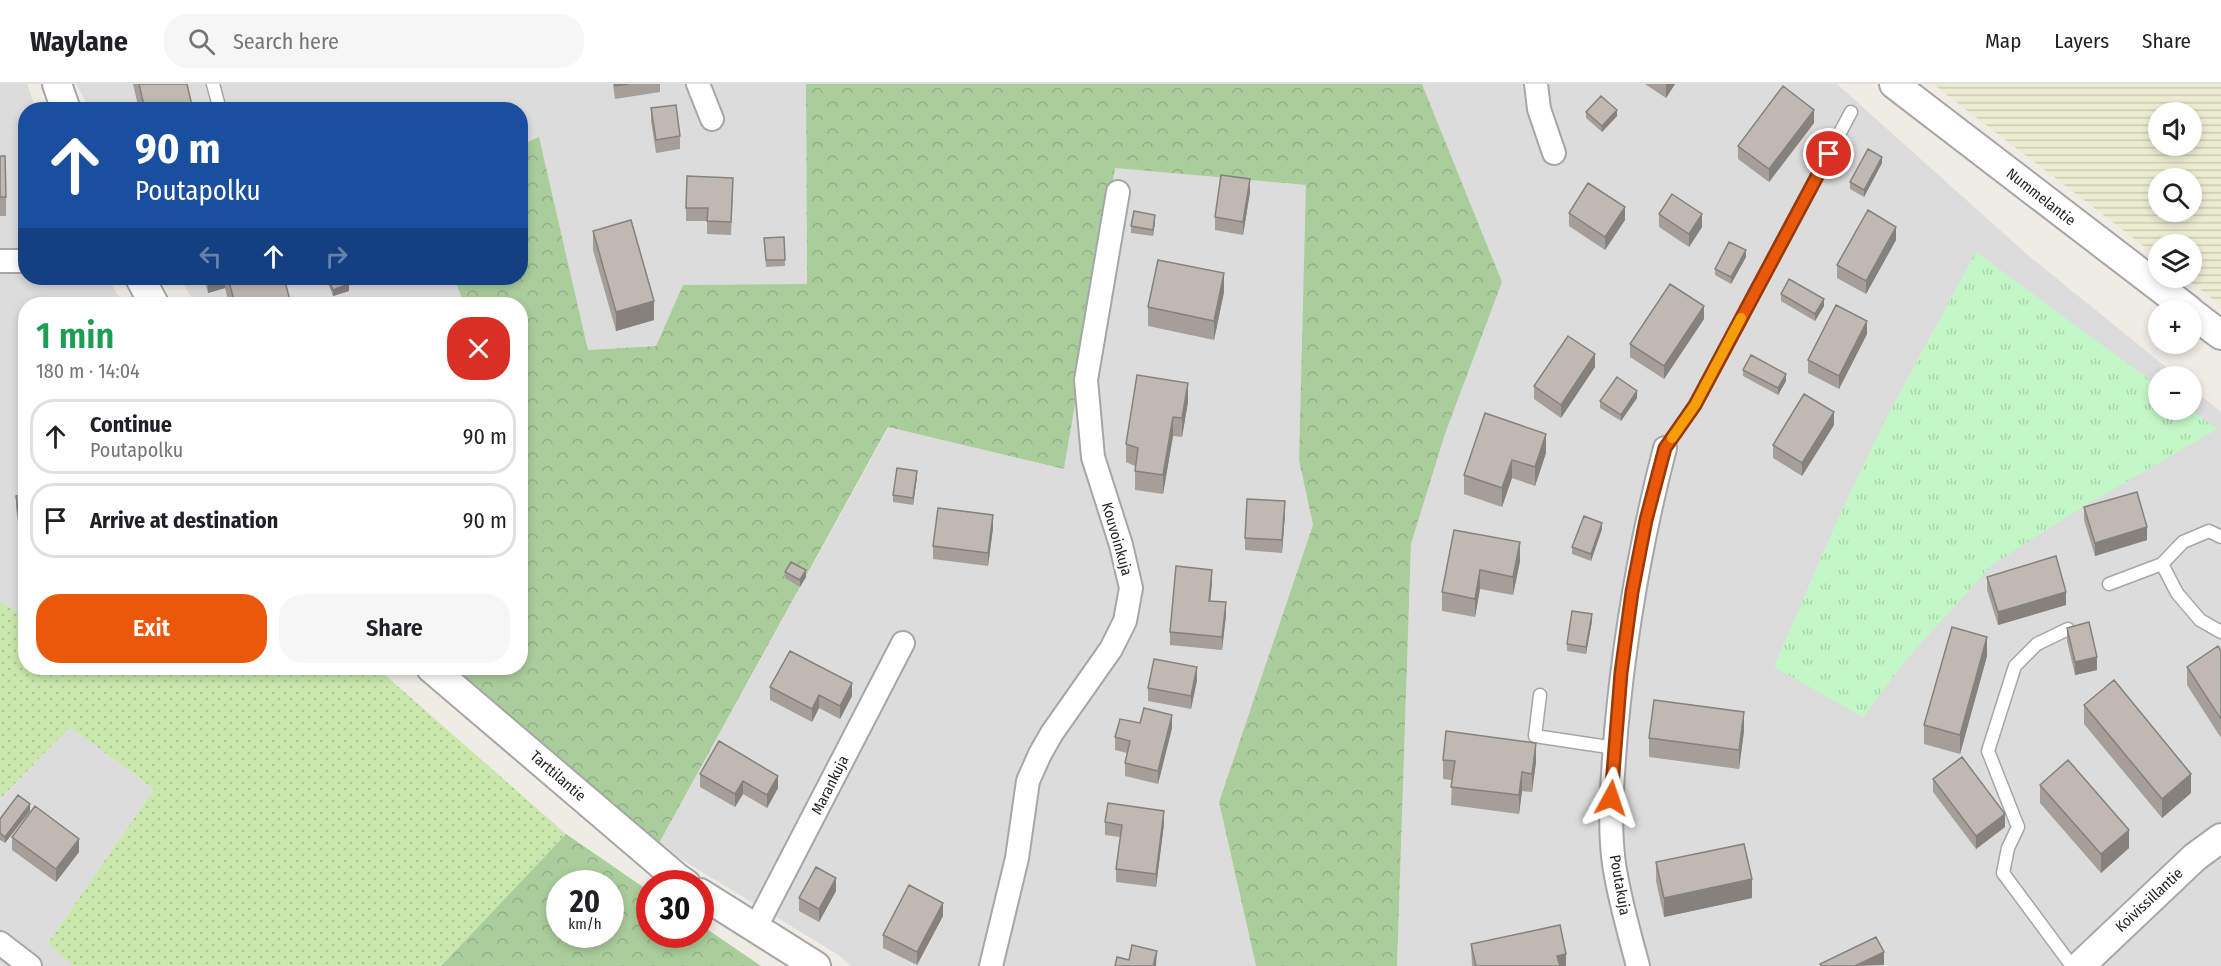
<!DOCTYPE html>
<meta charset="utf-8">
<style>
body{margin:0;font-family:"Fira Sans Condensed",sans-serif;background:#f6f6f6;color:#202124;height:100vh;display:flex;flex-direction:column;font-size:22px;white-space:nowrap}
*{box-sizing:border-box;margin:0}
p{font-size:20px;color:#757577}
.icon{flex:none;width:33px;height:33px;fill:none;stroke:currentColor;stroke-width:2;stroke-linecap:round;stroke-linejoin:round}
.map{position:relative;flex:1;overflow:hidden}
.side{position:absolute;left:18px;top:213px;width:510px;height:378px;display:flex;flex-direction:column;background:#fff;border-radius:24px;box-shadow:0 3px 9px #0003}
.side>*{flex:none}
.top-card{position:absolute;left:18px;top:18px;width:510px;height:183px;border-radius:24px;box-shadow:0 3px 9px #0003;background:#1a4fa0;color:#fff;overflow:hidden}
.fabs{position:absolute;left:2148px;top:18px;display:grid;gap:12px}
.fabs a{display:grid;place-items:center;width:54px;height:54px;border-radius:50%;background:#fff;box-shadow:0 3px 9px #0003;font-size:30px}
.speed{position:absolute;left:546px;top:786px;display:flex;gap:12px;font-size:30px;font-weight:700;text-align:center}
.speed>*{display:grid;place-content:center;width:78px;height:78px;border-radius:50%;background:#fff;box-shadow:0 3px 9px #0003;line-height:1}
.speed small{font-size:15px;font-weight:400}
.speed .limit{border:9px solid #d22;background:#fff;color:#111}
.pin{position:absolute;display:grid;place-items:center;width:51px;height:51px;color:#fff;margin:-26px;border:3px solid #fff;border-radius:50%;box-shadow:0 2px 6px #0007}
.me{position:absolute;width:66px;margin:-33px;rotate:5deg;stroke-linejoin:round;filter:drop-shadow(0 0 4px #0008)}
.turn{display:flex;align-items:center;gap:21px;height:126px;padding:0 18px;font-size:27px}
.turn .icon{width:78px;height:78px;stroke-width:2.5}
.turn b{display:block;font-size:42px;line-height:51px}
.lanes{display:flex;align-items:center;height:57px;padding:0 18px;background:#0003;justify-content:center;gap:30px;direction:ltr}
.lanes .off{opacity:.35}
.round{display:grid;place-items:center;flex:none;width:63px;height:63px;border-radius:24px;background:#f6f6f6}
.headline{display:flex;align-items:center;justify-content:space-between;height:102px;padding:0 18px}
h1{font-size:36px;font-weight:600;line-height:45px;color:#1e9e55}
.button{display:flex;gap:12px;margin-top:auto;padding:12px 18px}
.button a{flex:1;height:69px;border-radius:24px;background:#ea580c;color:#fff;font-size:24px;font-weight:600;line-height:69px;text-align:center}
.button a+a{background:#f6f6f6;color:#202124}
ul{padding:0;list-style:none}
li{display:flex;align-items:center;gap:18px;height:75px;margin:0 12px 9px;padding:0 6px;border:3px solid #e0e0e0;border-radius:24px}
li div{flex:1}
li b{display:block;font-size:22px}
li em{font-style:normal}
header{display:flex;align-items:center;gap:36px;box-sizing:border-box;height:84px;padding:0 30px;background:#fff;border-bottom:2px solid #e0e0e0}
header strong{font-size:28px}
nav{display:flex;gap:33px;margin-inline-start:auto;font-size:21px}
.search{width:420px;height:54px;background:#f6f6f6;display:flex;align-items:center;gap:15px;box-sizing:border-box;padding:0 21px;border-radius:24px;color:#757577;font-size:22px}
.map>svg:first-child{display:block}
</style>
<header>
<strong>Waylane</strong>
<div class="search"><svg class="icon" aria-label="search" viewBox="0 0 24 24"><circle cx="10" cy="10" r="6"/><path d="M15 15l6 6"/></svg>Search here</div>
<nav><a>Map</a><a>Layers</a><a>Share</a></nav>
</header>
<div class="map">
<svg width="2221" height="882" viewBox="0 0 2221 882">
<defs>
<pattern id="farmland-rules" width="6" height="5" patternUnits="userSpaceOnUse" patternTransform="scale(1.5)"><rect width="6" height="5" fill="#ebedd1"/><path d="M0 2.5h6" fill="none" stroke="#c9cbb3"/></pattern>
<pattern id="grass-dots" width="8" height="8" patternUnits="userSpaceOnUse" patternTransform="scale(1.5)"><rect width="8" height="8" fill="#cae7ad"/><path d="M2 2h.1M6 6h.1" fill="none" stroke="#adc694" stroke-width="1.8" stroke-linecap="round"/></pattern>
<pattern id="forest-crowns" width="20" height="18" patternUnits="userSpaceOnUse" patternTransform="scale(1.5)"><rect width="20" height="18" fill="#aacd9c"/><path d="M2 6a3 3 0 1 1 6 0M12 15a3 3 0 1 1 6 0" fill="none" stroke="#92b086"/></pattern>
<pattern id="park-tufts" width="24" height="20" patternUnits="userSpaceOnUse" patternTransform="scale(1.5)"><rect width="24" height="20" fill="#c4f7c8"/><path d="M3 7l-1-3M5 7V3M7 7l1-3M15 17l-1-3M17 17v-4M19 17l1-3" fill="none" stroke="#a8d3ab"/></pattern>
</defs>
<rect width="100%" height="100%" fill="#efece5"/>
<path fill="#dddcdc" d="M0,0H27L36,25L26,26V194H108L123,220H26L25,532L0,518Z
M76,0H806L807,200L683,201L656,262L588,266L539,54L521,61L520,26L90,25Z
M1422,0H1837L2030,173L2177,292H2158V326H2192V304L2221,328V882H1397L1411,460L1445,350L1502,198Z
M1115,84L1307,101L1299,376L1313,441L1219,718L1256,882H851L840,872L658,761L889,343L1064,385Z
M180,194H454L464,220H195Z
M70,643L154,705L48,859L74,882H0V715Z"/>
<path fill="url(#farmland-rules)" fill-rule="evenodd" d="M1933,0H2221V221L2185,194H2192V160H2158V173ZM2158,28H2192V62H2158ZM2192,94V128H2158V94Z"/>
<path fill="url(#grass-dots)" d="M0,518L25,532L26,584H377L566,750L441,882H74L48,859L154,705L70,643L0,715Z"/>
<path fill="url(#forest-crowns)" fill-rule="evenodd" d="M806,0H1422L1502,198L1445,350L1411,460L1397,882H1256L1219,718L1313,441L1299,376L1306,101L1115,84L1064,385L888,343L658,761L598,715L455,584H520V220H464L454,194H520L521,61L539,53L588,266L656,262L683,201L807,200Z
M566,750L649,807L650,850H700L701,841L761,882H441ZM560,800H610V850H560Z"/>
<path fill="url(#park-tufts)" d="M1976,168L2158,302V326H2191L2217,345L2071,430L1992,481L1905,577L1863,633L1774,583L1836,439L1883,340Z"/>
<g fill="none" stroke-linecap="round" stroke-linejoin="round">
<g stroke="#a6a6a6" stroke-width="15">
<path id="service" d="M213,0L220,26
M1665,364L1695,321L1851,28
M2162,480L2177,509L2200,536L2221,548
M2109,500L2162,480L2183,458L2209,447L2221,453
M2068,545L2037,560L2015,582L1988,667L2018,743L2008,764L2003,789L2072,882
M1540,611L1535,652L1615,664"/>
</g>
<g stroke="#a6a6a6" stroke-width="26">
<path id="minor" d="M698,0L712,35
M1536,0L1539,25L1554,69
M0,177H26
M756,843L903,559
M0,859L30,882
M991,882L1017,774L1028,697L1040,670L1052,649L1111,565L1125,537L1131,504L1121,461L1093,373L1086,296L1118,108
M1638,882C1629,848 1619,814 1614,780C1608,736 1613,691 1616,648C1625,548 1640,460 1665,364"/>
</g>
<g stroke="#a6a6a6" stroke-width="32">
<path id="tertiary" d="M57,0L66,26
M1894,0L2189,226
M140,194L154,220
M2192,229L2221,251
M431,584L676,793L686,800
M700,809L816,882
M2080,882L2195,773L2221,754"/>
</g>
<use href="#service" stroke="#fff" stroke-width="12"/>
<use href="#minor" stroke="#fff" stroke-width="22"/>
<use href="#tertiary" stroke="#fff" stroke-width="28"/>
</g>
<path fill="#a59e99" d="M133,0H187L193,26H139Z
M613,0H660V8L615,15Z
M1645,0H1675L1666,14Z
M651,24L680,52V65L656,69L651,37Z
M1586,28L1617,32L1602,48L1586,34Z
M1814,39L1769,98L1738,75V62Z
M0,72L6,113V132H0Z
M1882,79L1864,113L1850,105V98Z
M733,107L731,151L707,150V137H686V124Z
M1250,108L1243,151L1215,146V133Z
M1569,129L1625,136L1605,166L1569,142Z
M1659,130L1702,143L1689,163L1659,143Z
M1155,138L1153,152L1131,149V142Z
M593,147L654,236L616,247L593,166Z
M784,153L785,182L766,183L764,154Z
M1896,156L1866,210L1837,194V181Z
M1746,173L1731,200L1715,191V185Z
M204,194H284L291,220H229L225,204L208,209Z
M326,194H346L349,207L333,212Z
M1224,208L1214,256L1148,242V223Z
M1781,210L1824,222L1815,237L1781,217Z
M1704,235L1664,295L1630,273V260Z
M1867,250L1839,305L1808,289V276Z
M1595,283L1561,334L1534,315V302Z
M1743,286L1786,297L1778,311L1743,292Z
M1637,314L1621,337L1600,324V317Z
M1188,318L1182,353L1173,352L1163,410L1135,406V382L1126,378V360Z
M1485,329L1546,369L1535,402L1512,394L1502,423L1464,410V391Z
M1834,341L1802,392L1773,374V361Z
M917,393L913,421L893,418V411Z
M26,410V457L21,458L16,425V412Z
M2084,423L2147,456L2095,472L2084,436Z
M1285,430L1282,469L1245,466V454Z
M993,444L988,482L933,475V462Z
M1602,445L1591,477L1572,470V463Z
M1454,446L1520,477L1513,511L1480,505L1475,533L1442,527V508Z
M785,488L806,493L800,503L785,494Z
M1987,493L2066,521L1998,541L1987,506Z
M1212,499L1210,517L1226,531L1222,566L1170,561V548Z
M1592,537L1586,570L1567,567V560Z
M2067,544L2097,586L2075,591L2067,557Z
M2221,567V654L2187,601V583Z
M1987,572L1960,670L1924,660V641Z
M1197,596L1191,625L1148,617V604Z
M770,603L852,612L840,635L819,624L812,638L770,616Z
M2084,621L2191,709L2162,734L2084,640Z
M1140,639L1172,644L1158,700L1125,692V679L1127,669L1115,666V653Z
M1744,647L1739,685L1649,673V654Z
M719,657L778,704L767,724L743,710L735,723L700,703V690Z
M1443,676L1536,678L1532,708L1522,707L1519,730L1451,721L1452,696L1443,695Z
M1933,695L2005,743L1976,765L1933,708Z
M2040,701L2129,764L2101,789L2040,719Z
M30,727L5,759L0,756V735Z
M1105,738L1164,740L1156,803L1116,798V785L1120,753L1105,751Z
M12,753L79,768L56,798L12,766Z
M1656,778L1752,814L1664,833L1656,797Z
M836,807L819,838L799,827V814Z
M943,832L917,881L883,864V851Z
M1471,860L1566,882H1472Z"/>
<path fill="#86817d" d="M1666,0H1675L1666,14Z
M1617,26V32L1602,48V42Z
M1814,26V39L1769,98V85Z
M1882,73V79L1864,113V106Z
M1250,95V108L1243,151V138Z
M1625,123V136L1605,166V153Z
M1702,130V143L1689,163V150Z
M1155,131V138L1153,152V146Z
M1896,143V156L1866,210V197Z
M1746,166V173L1731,200V193Z
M1224,189V208L1214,256V237Z
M208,194H225V204L208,209Z
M349,200V207L333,212V206Z
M1824,215V222L1815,237V230Z
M654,217V236L616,247V228Z
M1704,222V235L1664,295V282Z
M1867,237V250L1839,305V292Z
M1595,270V283L1561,334V321Z
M1786,290V297L1778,311V304Z
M1188,299V318L1182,353V334Z
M1637,307V314L1621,337V331Z
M1834,328V341L1802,392V379Z
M1173,333V352L1163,410V391Z
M1546,350V369L1535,402V383Z
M1512,376V394L1502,423V404Z
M917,387V393L913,421V414Z
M1285,417V430L1282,469V456Z
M993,431V444L988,482V469Z
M1602,439V445L1591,477V470Z
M2147,443V456L2095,472V459Z
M1520,458V477L1513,511V493Z
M806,486V493L800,503V496Z
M1212,486V499L1209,530V517Z
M1480,486V505L1475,533V515Z
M2066,508V521L1998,541V528Z
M1226,518V531L1222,566V553Z
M1592,530V537L1586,570V563Z
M1987,553V572L1960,670V651Z
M2097,573V586L2075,591V578Z
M1197,583V596L1191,625V612Z
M852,599V612L840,635V622Z
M819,611V624L812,638V625Z
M1744,628V647L1739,685V666Z
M1172,631V644L1158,700V687Z
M1536,659V678L1532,708V690Z
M1522,688V707L1519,730V711Z
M2191,690V709L2162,734V715Z
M778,692V704L767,724V711Z
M743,697V710L735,723V710Z
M30,720V727L5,759V753Z
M1164,727V740L1156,803V790Z
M2005,730V743L1976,765V752Z
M2129,746V764L2101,789V770Z
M79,755V768L56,798V785Z
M836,794V807L819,838V825Z
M1752,795V814L1664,833V814Z
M943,819V832L917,881V868Z
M1157,867L1156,882H1153Z
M1884,868V881L1855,882Z
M1566,870V882H1557V872Z"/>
<path fill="#c0b8b2" stroke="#86817d" stroke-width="1.5" d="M139,0H187L193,26H145Z
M615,0H629L615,2Z
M1783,2L1814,26L1769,85L1738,62Z
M1601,12L1617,26L1602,42L1586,28Z
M676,21L680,52L656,56L651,24Z
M1868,65L1882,73L1864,106L1850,98Z
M0,72H5L6,113H0Z
M1221,91L1250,95L1243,138L1215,133Z
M687,92L733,94L731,138L707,137L708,124H686Z
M1588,99L1625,123L1605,153L1569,129Z
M1672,110L1702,130L1689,150L1659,130Z
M1868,126L1896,143L1866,197L1837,181Z
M1134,127L1155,131L1153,146L1131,142Z
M631,136L654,217L616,228L593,147Z
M784,153L785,176H766L764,154Z
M1729,158L1746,166L1731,193L1715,185Z
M1158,176L1224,189L1214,237L1148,223Z
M228,194H284L291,220H235Z
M328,194H346L349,200L333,206Z
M1789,195L1824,215L1815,230L1781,210Z
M1670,200L1704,222L1664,282L1630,260Z
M1836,221L1867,237L1839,292L1808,276Z
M1568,252L1595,270L1561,321L1534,302Z
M1751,271L1786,290L1778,304L1743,286Z
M1137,291L1188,299L1182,334L1173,333L1163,391L1135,387L1138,364L1126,360Z
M1617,293L1637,307L1621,331L1600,317Z
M1804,310L1834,328L1802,379L1773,361Z
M1485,329L1546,350L1535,383L1512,376L1502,404L1464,391Z
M897,384L917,387L913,414L893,411Z
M2137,408L2147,443L2095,459L2084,423Z
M26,410V444L21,445L16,412Z
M1247,415L1285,417L1282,456L1245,454Z
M938,424L993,431L988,469L933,462Z
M1584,432L1602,439L1591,470L1572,463Z
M1454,446L1520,458L1513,493L1480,486L1475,515L1442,508Z
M2056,472L2066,508L1998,528L1987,493Z
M791,478L806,486L800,496L785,488Z
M1176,482L1212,486L1209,517L1226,518L1222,553L1170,548Z
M1572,527L1592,530L1586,563L1567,560Z
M2089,538L2097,573L2075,578L2067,544Z
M1952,543L1987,553L1960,651L1924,641Z
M2218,562L2221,567V635L2187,583Z
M790,567L852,599L840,622L819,611L812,625L770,603Z
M1154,575L1197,583L1191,612L1148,604Z
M2114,596L2191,690L2162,715L2084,621Z
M1654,616L1744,628L1739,666L1649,654Z
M1144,624L1172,631L1158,687L1125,679L1130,657L1115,653L1120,635L1140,639Z
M1446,647L1536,659L1532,690L1522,688L1519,711L1451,703L1455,677L1443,676Z
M719,657L778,692L767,711L743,697L735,710L700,690Z
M1962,673L2005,730L1976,752L1933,695Z
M2068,676L2129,746L2101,770L2040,701Z
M18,711L30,720L5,753L0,749V735Z
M1108,719L1164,727L1156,790L1116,785L1122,741L1105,738Z
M35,722L79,755L56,785L12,753Z
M1744,760L1752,795L1664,814L1656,778Z
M816,783L836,794L819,825L799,814Z
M909,801L943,819L917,868L883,851Z
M1560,841L1566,870L1557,872L1560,882H1476L1471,860Z
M1876,853L1884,868L1855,882H1821L1820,880Z
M1132,861L1157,867L1153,882H1115L1117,873L1129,876Z"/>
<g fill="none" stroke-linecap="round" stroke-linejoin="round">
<g stroke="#983908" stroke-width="15">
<path id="route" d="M1611,714L1621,589L1632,508L1646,436L1665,364L1695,321L1829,70"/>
</g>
<use href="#route" stroke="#ea580c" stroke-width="10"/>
<path stroke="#f59e0b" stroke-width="10" d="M1672,354L1695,321L1741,234"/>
</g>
<g text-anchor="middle" stroke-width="5" stroke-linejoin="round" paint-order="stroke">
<g font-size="15" fill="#1f1f1f" stroke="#fff">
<text transform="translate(2041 113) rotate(38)" y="5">Nummelantie</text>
<text transform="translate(1117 455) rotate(74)" y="5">Kouvoinkuja</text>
<text transform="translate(558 692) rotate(41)" y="5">Tarttilantie</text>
<text transform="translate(830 701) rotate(-63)" y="5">Marankuja</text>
<text transform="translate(1620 801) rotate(80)" y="5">Poutakuja</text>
<text transform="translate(2149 816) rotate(-43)" y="5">Koivissillantie</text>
</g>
</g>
</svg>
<div class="fabs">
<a><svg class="icon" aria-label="sound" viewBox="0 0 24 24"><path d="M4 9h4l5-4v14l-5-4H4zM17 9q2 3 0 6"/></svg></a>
<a><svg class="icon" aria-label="search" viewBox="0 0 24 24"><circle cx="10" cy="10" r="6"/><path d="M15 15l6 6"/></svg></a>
<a><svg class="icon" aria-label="layers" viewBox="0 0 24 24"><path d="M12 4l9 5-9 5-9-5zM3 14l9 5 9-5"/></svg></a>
<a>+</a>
<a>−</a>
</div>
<div class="speed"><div>20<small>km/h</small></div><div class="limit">30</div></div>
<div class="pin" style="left:1829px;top:70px;background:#d93025"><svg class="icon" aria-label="arrive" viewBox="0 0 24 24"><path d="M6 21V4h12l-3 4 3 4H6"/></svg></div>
<svg class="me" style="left:1611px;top:714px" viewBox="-20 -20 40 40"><path d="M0-17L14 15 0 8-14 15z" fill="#ea580c" stroke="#fff" stroke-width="4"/></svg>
<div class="top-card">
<div class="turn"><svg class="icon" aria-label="ahead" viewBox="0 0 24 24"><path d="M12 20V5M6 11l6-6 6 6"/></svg><div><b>90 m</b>Poutapolku</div></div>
<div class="lanes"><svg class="icon off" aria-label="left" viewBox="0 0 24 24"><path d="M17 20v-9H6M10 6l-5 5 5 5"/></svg><svg class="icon" aria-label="ahead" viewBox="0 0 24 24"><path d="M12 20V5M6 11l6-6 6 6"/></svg><svg class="icon off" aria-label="right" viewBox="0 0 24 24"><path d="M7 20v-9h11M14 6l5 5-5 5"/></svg></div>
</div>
<section class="side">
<div class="headline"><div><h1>1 min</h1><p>180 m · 14:04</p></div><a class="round" style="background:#d93025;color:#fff"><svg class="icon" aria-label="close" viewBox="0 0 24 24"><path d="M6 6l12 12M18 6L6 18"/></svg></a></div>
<ul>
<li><svg class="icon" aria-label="ahead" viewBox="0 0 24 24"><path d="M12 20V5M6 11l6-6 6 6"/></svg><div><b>Continue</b><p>Poutapolku</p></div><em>90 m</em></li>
<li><svg class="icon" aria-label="arrive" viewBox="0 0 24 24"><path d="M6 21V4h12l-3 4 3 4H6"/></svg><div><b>Arrive at destination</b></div><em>90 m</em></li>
</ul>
<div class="button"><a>Exit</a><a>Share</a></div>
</section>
</div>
